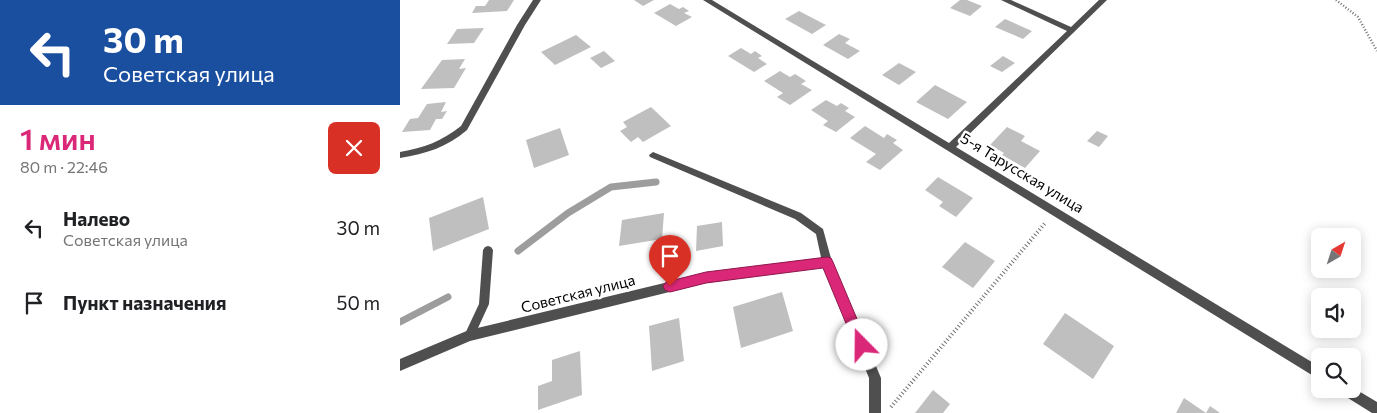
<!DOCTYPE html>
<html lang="ru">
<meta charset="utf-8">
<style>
body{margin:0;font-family:Commissioner,sans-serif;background:#f2f2f2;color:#202124;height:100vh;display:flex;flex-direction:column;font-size:19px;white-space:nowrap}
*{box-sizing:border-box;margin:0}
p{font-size:16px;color:#757577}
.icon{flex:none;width:28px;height:28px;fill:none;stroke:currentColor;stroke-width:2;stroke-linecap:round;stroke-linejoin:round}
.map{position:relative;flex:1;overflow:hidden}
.panel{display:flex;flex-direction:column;background:#fff;width:400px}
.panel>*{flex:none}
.guide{background:#1a4fa0;color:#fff;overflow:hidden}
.needle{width:32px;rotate:39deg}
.fabs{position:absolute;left:911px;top:228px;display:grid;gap:10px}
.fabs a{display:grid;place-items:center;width:50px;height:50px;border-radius:8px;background:#fff;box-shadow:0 2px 12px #0003;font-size:25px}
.pin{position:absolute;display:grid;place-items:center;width:42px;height:42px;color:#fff;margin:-51px -21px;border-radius:50% 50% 50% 0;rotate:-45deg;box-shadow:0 0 5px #0007}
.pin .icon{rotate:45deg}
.me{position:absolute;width:55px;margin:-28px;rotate:338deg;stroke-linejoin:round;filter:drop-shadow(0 0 4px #0008)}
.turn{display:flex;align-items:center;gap:18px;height:105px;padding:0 20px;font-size:22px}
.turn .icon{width:65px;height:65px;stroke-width:2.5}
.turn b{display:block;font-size:35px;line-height:42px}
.round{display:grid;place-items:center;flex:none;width:52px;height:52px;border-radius:8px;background:#f2f2f2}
.headline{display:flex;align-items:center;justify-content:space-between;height:85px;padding:0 20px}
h1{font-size:30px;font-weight:600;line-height:38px;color:#db2777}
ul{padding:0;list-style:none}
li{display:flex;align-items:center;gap:15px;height:75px;padding:0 20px}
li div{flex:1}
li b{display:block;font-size:19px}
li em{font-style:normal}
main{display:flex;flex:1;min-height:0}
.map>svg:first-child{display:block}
</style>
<main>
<section class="panel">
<div class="guide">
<div class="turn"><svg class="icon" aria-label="left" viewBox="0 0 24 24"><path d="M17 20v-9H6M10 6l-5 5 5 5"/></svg><div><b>30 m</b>Советская улица</div></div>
</div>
<div class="headline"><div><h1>1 мин</h1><p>80 m · 22:46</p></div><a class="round" style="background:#d93025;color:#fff"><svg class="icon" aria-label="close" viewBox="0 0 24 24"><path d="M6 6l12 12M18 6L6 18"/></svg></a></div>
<ul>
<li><svg class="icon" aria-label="left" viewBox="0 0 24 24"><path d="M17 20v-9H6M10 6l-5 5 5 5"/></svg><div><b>Налево</b><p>Советская улица</p></div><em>30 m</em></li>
<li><svg class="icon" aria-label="arrive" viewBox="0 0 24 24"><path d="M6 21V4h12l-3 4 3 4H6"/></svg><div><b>Пункт назначения</b></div><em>50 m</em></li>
</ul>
</section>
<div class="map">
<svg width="977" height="413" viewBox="0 0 977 413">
<rect width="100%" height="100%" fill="#fff"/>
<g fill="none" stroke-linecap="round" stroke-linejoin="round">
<path stroke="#9d9d9d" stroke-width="7" d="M118,251L168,213L211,187L256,182
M0,322L48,297"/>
</g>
<path fill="#bfbfbf" d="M89,0H114L107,11L72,13L76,6H85Z
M234,0H254L243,6Z
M560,0H567L582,6L570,16L550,8Z
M270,4L279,9L283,7L289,11L284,13L292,17L276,26L254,13Z
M399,11L426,25L412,34L385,19Z
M605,19L632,31L623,39L595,27Z
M84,28L74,43L47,44L57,29Z
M439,34L450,39L445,43L460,51L448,59L423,45Z
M176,35L191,47L155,65L141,52Z
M341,48L351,54L355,51L362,56L358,58L367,64L354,72L328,56Z
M204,51L215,61L201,68L190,58Z
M603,56L615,63L602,72L590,66Z
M65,59L59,69L66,68L54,88L21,89L42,60Z
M499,63L516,72L499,85L482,75Z
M380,71L390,77L395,74L406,81L401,84L412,90L390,105L377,97L383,93L364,81Z
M535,85L567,102L548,119L516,102Z
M426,100L437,106L441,103L449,108L445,111L455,117L436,132L423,125L428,121L411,110Z
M46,102L41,112L47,111L42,119H36L30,130L2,132L10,119L18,118L27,104Z
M251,107L271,126L243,142L238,137L231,142L220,131L227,127L223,122Z
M465,126L484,138L487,134L497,140L493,143L503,150L480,170L466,162L476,154L450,138Z
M607,127L625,136L621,141L640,151L625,168L602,155L604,153L590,145Z
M160,128L169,155L134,168L126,140Z
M697,131L708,136L699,147L687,141Z
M538,177L573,198L556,217L539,206L543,202L525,190Z
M83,197L89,229L33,251L29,218Z
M264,213L262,239L219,246L222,220Z
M322,222L323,246L296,251L297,226Z
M565,242L595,261L573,288L542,267Z
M382,292L393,331L341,348L333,307Z
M665,313L714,346L693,379L643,344Z
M279,318L284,361L252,371L249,326Z
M180,351L182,395L138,410V386L152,381V360Z
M533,390L550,404L543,413H515Z
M784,398L806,413L810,406L820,413H776Z"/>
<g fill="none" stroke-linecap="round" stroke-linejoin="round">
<path stroke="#717171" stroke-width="2.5" stroke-dasharray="1 2" stroke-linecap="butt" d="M936,0L958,17L977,51"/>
<path stroke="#717171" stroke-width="4" stroke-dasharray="1 2.5" stroke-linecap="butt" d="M491,407L646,222"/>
<path fill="#4f4f4f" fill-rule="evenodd" d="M253,152L401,213L423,229L432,262L430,265L427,266L424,265L422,262L416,234L395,219L250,157L249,155Z
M88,246L91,247L93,250L89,304L73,339L69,341L65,339L64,336L79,304L83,250L85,247Z"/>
<path fill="#4f4f4f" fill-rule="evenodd" d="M133,0H141L125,25L67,130C47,147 26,154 0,158V152C24,148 42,141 61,126L117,25Z
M303,0H312L549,143L667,31L601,0H611L671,27L699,0H707L556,147L920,367V380Z
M427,257L431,259L432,262L481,378V413H469V378L424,267L306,283L70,341L0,371V359L69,330L306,273Z
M952,387L977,402V413H972L940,393L938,389H952Z"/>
</g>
<path fill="#db2777" stroke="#8e194d" d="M427,257L431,258L433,262L468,345L466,350L462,352L457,350L423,268L306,283L270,292L265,290L263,286L265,283L270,281L306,272Z"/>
<g text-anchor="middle" stroke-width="5" stroke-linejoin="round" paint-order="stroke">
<g font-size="15" fill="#000" stroke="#fff">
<text transform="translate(622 173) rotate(31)" y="5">5-я Тарусская улица</text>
<text transform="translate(178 294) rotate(-14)" y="5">Советская улица</text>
</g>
</g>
</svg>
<div class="fabs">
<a><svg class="needle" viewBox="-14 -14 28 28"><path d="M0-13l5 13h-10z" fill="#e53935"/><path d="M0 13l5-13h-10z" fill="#757577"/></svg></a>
<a><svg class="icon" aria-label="sound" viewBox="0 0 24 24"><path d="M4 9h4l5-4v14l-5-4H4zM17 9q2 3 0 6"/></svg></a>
<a><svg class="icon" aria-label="search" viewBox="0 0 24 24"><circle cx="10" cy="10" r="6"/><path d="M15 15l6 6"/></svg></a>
</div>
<div class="pin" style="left:270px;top:286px;background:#d93025"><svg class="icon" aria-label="arrive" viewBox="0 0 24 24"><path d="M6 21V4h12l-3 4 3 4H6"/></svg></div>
<svg class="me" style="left:462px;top:345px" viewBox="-20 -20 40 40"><circle r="19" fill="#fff"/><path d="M0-13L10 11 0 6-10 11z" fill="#db2777"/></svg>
</div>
</main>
